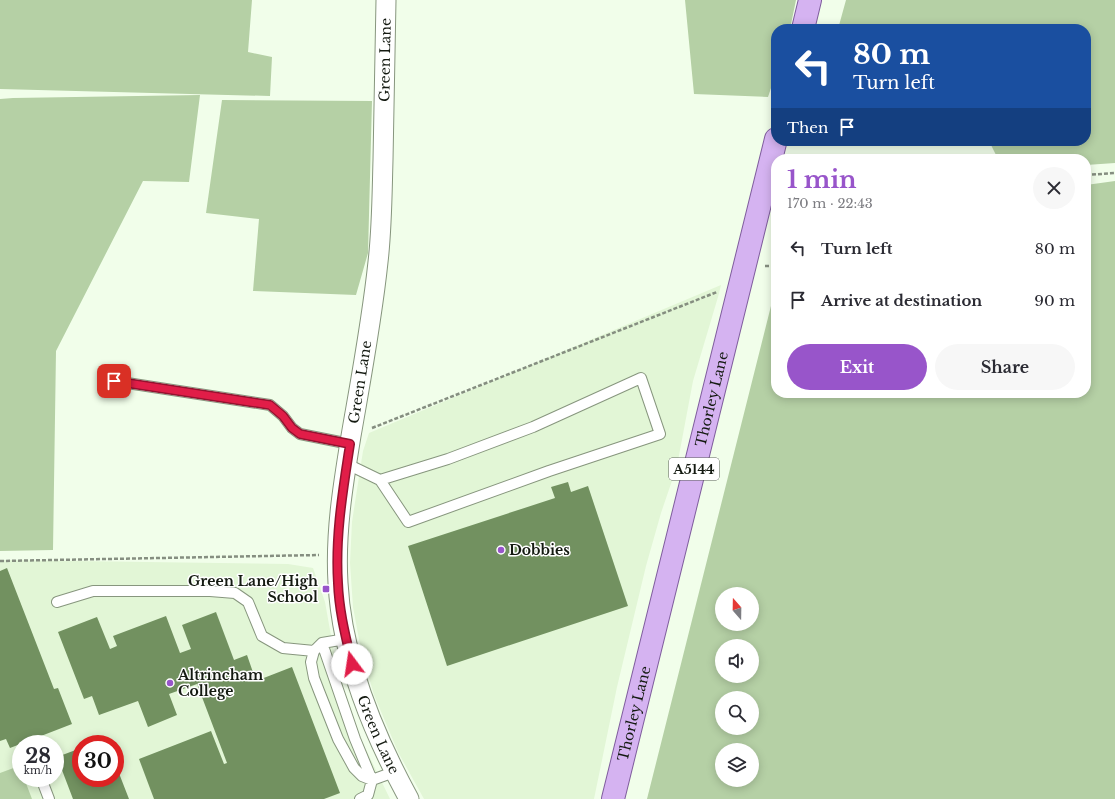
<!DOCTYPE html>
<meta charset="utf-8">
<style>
body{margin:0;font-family:"Libre Baskerville",serif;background:#f7f7f7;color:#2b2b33;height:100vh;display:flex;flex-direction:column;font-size:15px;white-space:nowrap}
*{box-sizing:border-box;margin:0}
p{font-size:13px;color:#7c7c81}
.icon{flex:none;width:22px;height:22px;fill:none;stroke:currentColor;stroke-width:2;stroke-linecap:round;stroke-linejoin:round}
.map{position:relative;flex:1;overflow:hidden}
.panel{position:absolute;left:771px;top:154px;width:320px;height:244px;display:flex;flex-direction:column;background:#fff;border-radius:16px;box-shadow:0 2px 10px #0003}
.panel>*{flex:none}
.top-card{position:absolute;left:771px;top:24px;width:320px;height:122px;border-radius:16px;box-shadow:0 2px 10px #0003;background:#1a4fa0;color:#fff;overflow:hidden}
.needle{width:26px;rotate:340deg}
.buttons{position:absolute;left:715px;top:587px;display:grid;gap:8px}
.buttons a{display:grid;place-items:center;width:44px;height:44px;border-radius:50%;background:#fff;box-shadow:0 2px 10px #0003;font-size:20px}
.speed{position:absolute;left:12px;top:735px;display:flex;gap:8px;font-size:20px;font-weight:700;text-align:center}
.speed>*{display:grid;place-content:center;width:52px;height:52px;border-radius:50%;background:#fff;box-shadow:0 2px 10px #0003;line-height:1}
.speed small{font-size:10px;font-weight:400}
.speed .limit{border:6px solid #d22;background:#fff;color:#111}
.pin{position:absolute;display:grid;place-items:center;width:34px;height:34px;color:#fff;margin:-17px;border-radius:8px;box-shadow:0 2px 6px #0006}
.me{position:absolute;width:44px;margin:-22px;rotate:346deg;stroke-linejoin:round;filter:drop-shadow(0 0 3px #0008)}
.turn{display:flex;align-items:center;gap:14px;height:84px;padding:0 16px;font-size:18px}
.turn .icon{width:52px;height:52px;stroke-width:2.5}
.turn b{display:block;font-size:28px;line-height:34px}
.then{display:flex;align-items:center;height:38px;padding:0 16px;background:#0003;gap:8px;font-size:15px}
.round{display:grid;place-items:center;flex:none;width:42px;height:42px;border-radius:21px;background:#f7f7f7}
.headline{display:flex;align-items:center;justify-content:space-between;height:68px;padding:0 16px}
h1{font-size:24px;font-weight:800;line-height:30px;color:#9855ca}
.cta{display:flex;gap:8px;margin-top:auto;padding:8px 16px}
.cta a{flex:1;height:46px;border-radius:24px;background:#9855ca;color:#fff;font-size:16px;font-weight:800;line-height:46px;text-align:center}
.cta a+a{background:#f7f7f7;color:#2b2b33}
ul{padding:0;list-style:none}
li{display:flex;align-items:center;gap:12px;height:52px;padding:0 16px}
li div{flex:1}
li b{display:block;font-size:15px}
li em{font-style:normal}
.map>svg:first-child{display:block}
</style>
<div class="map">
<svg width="1115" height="799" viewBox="0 0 1115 799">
<rect width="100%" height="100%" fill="#f1feea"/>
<path fill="#e2f6d6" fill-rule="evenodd" d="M721,285L718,297L693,381L677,466L661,513L646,566L617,687L594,799H424L398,752L374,695L361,650L353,607L350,563L352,522L363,451L369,433Z
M0,560L288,564L313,568L325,602L338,675L357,731L390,799H0ZM21,744H55V778H21ZM81,744H115V778H81Z"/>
<path fill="#b5d0a5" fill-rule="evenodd" d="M0,0H252L248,52L272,57L270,96L0,89Z
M685,0H796L790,29H776V73L768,97L694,94Z
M846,0H1115V163L1086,165V159H998L989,141H1086V29H838Z
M200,95L189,182L143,181L56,351L53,550L0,551V99L13,98Z
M222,100L372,101L368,253L356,295L253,291L259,219L206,213Z
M1115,181V799H647L776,286V393H1086V185ZM722,594H752V624H722ZM722,646H752V676H722ZM722,698H752V728H722ZM722,750H752V780H722Z
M19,766L21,771V778H24L32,799H0V773Z"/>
<path fill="#729160" d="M568,482L571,492L588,486L628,606L447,666L408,546L555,498L551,487Z
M7,568L54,689L58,688L72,724L10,748L6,739L0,741V571Z
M216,612L234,660L247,655L256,681L292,667L340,793L324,799H154L139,759L211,731L224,764L227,763L197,684L169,694L177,715L148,727L138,701L99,715L92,696L84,699L58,632L97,617L110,649L117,646L113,636L166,616L180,653L191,649L182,625Z
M106,739L108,744H92Z
M81,748V778H115V763L129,799H73L57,757Z"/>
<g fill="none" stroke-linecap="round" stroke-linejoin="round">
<g stroke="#87967e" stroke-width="12">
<path id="service" d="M641,378L660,434L549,471L408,522L380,480L448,459L533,427Z
M114,381L270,405L283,416L292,428L300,434L350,444
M347,464L380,480
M57,602L93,591H210L235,593L248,602L262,636L283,648L314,651
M346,639L322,643L314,651L311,662L314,678L319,691L338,739L354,768L362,776L372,780L394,772
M322,643L355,739L372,780L368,795L360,799
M41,778L49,799"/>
</g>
<g stroke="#87967e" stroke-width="21">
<g id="minor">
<path id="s1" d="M386,0C385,53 384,107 383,160C382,194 382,228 378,262C372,320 361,378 351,436C343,485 335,533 338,583C342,659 373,733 409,799"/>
</g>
</g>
<g stroke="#7f5d9d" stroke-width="24">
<g id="primary">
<path d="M803,29L810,0"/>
<path id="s2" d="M613,799L776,139"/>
</g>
</g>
<path stroke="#858e80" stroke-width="2.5" stroke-dasharray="4 2" stroke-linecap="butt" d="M1086,175L1115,173
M765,266H776
M372,428L717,292
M0,561L319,555"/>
<use href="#service" stroke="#fff" stroke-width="10"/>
<use href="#minor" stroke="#fff" stroke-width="19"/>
<use href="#primary" stroke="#d5b3f1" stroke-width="22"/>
</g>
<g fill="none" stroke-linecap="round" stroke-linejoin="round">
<g stroke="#92132f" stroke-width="10">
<path id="route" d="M114,381L270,405L283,416L292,428L300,434L350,444C343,490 335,536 338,583C339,611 346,638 352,664"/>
</g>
<use href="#route" stroke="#e11d48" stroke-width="7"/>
</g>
<g fill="#9855ca" stroke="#fff" stroke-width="1.5">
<circle cx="501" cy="550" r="4"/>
<rect x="322" y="585" width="8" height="8" rx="2"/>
<circle cx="170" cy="683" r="4"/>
</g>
<g text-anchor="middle" stroke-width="3" stroke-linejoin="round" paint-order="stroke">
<rect fill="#fff" stroke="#5a5f58" stroke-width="1" x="669" y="458" width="50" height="22" rx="3"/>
<g font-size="13" font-weight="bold" fill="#141a11">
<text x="694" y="474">A5144</text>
</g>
<g font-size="14" fill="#141a11" stroke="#fff">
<text transform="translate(385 60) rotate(-89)" y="5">Green Lane</text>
<text transform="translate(360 382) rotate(-81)" y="5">Green Lane</text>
<text dy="5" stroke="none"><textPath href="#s2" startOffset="412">Thorley Lane</textPath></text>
<text dy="5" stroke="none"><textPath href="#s2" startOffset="88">Thorley Lane</textPath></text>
<text dy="5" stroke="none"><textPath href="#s1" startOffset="744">Green Lane</textPath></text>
</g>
<g font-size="14" font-weight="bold" fill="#141a11" stroke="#fff" text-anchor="start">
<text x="509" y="555">Dobbies</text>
<text x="318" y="586" text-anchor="end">Green Lane/High<tspan x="318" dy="16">School</tspan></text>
<text x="178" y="680">Altrincham<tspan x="178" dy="16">College</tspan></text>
</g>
</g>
</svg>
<div class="buttons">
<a><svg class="needle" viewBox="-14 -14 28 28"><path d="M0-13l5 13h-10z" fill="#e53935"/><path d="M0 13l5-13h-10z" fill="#7c7c81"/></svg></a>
<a><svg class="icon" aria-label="sound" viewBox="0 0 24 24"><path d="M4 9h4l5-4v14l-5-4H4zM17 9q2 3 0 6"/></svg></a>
<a><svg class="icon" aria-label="search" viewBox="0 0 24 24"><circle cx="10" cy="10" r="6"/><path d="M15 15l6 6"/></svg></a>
<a><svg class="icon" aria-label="layers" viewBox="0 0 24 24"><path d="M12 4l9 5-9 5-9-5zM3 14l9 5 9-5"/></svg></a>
</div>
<div class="speed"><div>28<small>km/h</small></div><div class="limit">30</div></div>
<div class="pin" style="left:114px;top:381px;background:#d93025"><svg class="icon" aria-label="arrive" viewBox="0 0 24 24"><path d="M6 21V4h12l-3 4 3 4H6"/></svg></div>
<svg class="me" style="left:352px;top:664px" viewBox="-20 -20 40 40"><circle r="19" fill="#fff"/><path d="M0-13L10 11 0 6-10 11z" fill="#e11d48"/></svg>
<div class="top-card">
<div class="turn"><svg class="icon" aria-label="left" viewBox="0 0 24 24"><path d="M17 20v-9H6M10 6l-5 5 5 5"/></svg><div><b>80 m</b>Turn left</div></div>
<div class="then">Then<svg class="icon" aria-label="arrive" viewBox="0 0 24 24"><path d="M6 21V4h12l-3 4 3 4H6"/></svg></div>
</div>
<section class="panel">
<div class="headline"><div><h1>1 min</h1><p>170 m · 22:43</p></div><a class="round"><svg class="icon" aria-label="close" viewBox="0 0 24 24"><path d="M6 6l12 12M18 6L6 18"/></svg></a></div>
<ul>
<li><svg class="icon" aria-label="left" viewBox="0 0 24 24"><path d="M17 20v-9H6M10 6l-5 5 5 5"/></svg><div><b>Turn left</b></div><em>80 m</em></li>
<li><svg class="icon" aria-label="arrive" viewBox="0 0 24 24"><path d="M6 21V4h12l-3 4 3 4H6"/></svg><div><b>Arrive at destination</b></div><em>90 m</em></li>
</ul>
<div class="cta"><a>Exit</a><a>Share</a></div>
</section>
</div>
